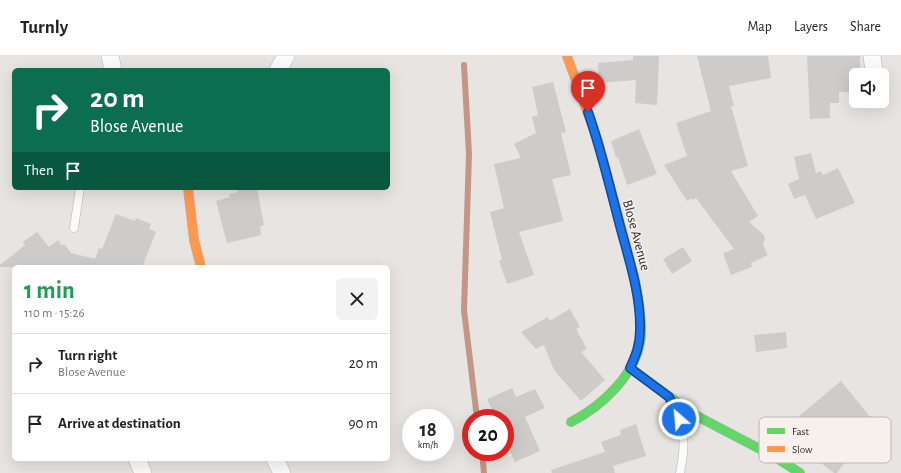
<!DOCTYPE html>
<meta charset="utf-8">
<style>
body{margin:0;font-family:"Alegreya Sans",sans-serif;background:#f2f2f2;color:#222;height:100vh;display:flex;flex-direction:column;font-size:15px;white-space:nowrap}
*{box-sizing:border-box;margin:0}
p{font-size:13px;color:#767676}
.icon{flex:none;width:22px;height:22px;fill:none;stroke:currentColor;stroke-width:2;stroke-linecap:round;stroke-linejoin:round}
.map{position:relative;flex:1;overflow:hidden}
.details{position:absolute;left:12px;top:209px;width:378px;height:196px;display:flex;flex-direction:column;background:#fff;border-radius:6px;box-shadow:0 4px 16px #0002}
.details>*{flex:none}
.guide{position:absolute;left:12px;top:12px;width:378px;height:122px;border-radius:6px;box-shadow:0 4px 16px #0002;background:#0b6e4f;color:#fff;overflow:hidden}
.controls{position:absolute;left:849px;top:12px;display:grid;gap:8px}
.controls a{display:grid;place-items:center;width:40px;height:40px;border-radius:6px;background:#fff;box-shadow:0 4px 16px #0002;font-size:20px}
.speed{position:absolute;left:402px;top:353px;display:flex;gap:8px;font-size:20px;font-weight:700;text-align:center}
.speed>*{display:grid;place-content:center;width:52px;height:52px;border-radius:50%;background:#fff;box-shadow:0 4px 16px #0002;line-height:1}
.speed small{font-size:10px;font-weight:400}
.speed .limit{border:6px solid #d22;background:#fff;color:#111}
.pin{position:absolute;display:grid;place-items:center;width:34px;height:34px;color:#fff;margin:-41px -17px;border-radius:50% 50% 50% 0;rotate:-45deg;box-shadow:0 0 4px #0007}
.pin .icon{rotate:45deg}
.me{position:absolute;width:44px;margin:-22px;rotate:333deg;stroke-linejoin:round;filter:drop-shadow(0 0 3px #0008)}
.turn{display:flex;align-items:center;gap:14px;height:84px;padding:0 12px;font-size:18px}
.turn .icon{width:52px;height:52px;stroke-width:2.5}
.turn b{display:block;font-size:28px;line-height:34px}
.then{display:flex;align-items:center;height:38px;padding:0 12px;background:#0003;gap:8px;font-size:15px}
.round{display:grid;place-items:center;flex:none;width:42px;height:42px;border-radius:6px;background:#f2f2f2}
.summary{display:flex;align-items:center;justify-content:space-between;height:68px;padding:0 12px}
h1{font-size:24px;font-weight:700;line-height:30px;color:#1e9e55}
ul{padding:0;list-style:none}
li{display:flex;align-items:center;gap:12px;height:60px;padding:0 12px;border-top:1px solid #e0e0e0}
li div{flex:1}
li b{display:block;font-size:15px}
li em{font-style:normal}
header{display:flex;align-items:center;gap:24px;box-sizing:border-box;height:56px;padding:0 20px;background:#fff;border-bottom:1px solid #e0e0e0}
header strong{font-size:19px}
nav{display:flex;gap:22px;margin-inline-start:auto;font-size:14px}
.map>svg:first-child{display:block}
</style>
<header>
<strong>Turnly</strong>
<nav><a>Map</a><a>Layers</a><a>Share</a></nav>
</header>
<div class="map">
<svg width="901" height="417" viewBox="0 0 901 417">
<rect width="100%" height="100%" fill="#e7e4e2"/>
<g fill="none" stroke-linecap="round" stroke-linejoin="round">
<path stroke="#c59685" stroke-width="6" d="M464,9L469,98L464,254L477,362
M482,396L484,417"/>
</g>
<path fill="#cecccb" d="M633,0H659L657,49L635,47L636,24L599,27L598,7L633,4Z
M697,0H768L771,22L729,30L734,50H731L748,110L731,115L758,160L749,166L764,179L765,183L763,189L768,199L751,207L752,211L731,219L723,197L734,193L696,142L693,144L692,142L687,145L664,109L687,100L676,67L711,55Z
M807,0H860V19H856V30H852V36H839V47H830V62L810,63Z
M553,26L566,76L561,77L571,119L552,123L563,165L519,176L534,219L507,228L499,205L502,204L490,156L504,152L494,108L521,102L514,88L536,77L532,61L538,59L532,31Z
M639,73L657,118L627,129L618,101L616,102L611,85Z
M811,97L816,117L821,115L823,119L838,112L855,147L816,163L805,139L794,143L788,128L799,123L794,101Z
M240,132H257L264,169L260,171L261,179L227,187L216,145L230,141L229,138L236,137Z
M116,158L135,165L136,162L151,168L149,173L156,176L142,211H0V209L25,189L23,186L37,176L49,191L58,184L62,190L64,188L71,197L95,203L99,192L102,193Z
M683,191L692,205L672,218L663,203Z
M570,253L580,271L576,273L587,293L581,296L605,324L581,345L554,314L544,289L536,293L521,276L548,261L549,265Z
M786,276L787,292L756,296L754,279Z
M841,325L875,367L837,417H834L800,391L787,370Z
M512,332L516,341L535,333L545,352L525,361L540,395L515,406L505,383V362H496L487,343Z
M636,368L646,400L613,410L615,417H552L551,414L605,396L601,386L621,379L620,374Z"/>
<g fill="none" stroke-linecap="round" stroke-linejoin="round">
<g stroke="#b6b3b2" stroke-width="9">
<path id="lane" d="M74,172L80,132
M674,352C686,375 685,392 680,417"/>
</g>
<g stroke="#b6b3b2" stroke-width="18">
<path id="street" d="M110,0L113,14
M872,0L874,15
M278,14L286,0
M137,403L143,417
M275,403L282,417"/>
</g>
<g stroke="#b6b3b2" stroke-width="10">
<path id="fast" d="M630,312L695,359L775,401L800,417
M571,366C602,350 637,318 641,281C642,261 638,240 634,220"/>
</g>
<g stroke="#b6b3b2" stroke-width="10">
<path id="slow" d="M567,0L598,85L634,220
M188,132L194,184L201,211"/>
</g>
<use href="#lane" stroke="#fbfbfb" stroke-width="8"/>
<use href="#street" stroke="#fbfbfb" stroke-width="17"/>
<use href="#fast" stroke="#63d668" stroke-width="9"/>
<use href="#slow" stroke="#ff974d" stroke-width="9"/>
</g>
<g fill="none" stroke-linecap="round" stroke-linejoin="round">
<g stroke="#114b97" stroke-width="10">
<path id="route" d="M588,56C601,93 610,132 620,170C629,204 641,239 640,274C640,289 636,299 630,312L669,341L679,363"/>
</g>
<use href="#route" stroke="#1a73e8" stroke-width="7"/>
</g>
<g text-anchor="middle" stroke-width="3" stroke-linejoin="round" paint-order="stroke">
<g font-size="14" fill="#302d2c" stroke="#f7f0ed">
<text transform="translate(637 179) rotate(75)" y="5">Blose Avenue</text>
</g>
</g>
<rect x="759" y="361" width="132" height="46" rx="6" fill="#f7f0ed" stroke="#bbb6b3" stroke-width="1"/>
<rect x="767" y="372" width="18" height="6" fill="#63d668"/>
<rect x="767" y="390" width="18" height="6" fill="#ff974d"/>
<g font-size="11" fill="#302d2c">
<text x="792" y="379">Fast</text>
<text x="792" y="397">Slow</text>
</g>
</svg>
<div class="controls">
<a><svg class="icon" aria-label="sound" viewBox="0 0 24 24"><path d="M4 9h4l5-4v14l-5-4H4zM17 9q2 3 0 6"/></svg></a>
</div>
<div class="speed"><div>18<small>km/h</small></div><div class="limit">20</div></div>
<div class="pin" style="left:588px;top:56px;background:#d93025"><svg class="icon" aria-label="arrive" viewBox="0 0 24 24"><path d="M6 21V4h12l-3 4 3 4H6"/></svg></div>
<svg class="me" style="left:679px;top:363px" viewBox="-20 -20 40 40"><circle r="17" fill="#1a73e8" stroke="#fff" stroke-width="3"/><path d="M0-11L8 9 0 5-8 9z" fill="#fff"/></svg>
<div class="guide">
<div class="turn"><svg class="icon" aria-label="right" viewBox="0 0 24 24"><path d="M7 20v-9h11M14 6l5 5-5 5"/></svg><div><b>20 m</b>Blose Avenue</div></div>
<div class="then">Then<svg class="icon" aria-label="arrive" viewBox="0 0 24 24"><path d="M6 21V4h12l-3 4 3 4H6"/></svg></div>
</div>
<section class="details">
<div class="summary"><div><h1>1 min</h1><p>110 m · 15:26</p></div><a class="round"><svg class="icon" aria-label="close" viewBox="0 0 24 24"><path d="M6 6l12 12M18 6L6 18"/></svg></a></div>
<ul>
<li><svg class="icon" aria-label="right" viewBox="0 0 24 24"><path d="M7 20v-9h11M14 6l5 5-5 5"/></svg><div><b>Turn right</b><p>Blose Avenue</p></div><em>20 m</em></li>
<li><svg class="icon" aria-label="arrive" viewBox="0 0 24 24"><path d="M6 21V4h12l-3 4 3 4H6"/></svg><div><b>Arrive at destination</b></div><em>90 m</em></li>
</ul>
</section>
</div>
